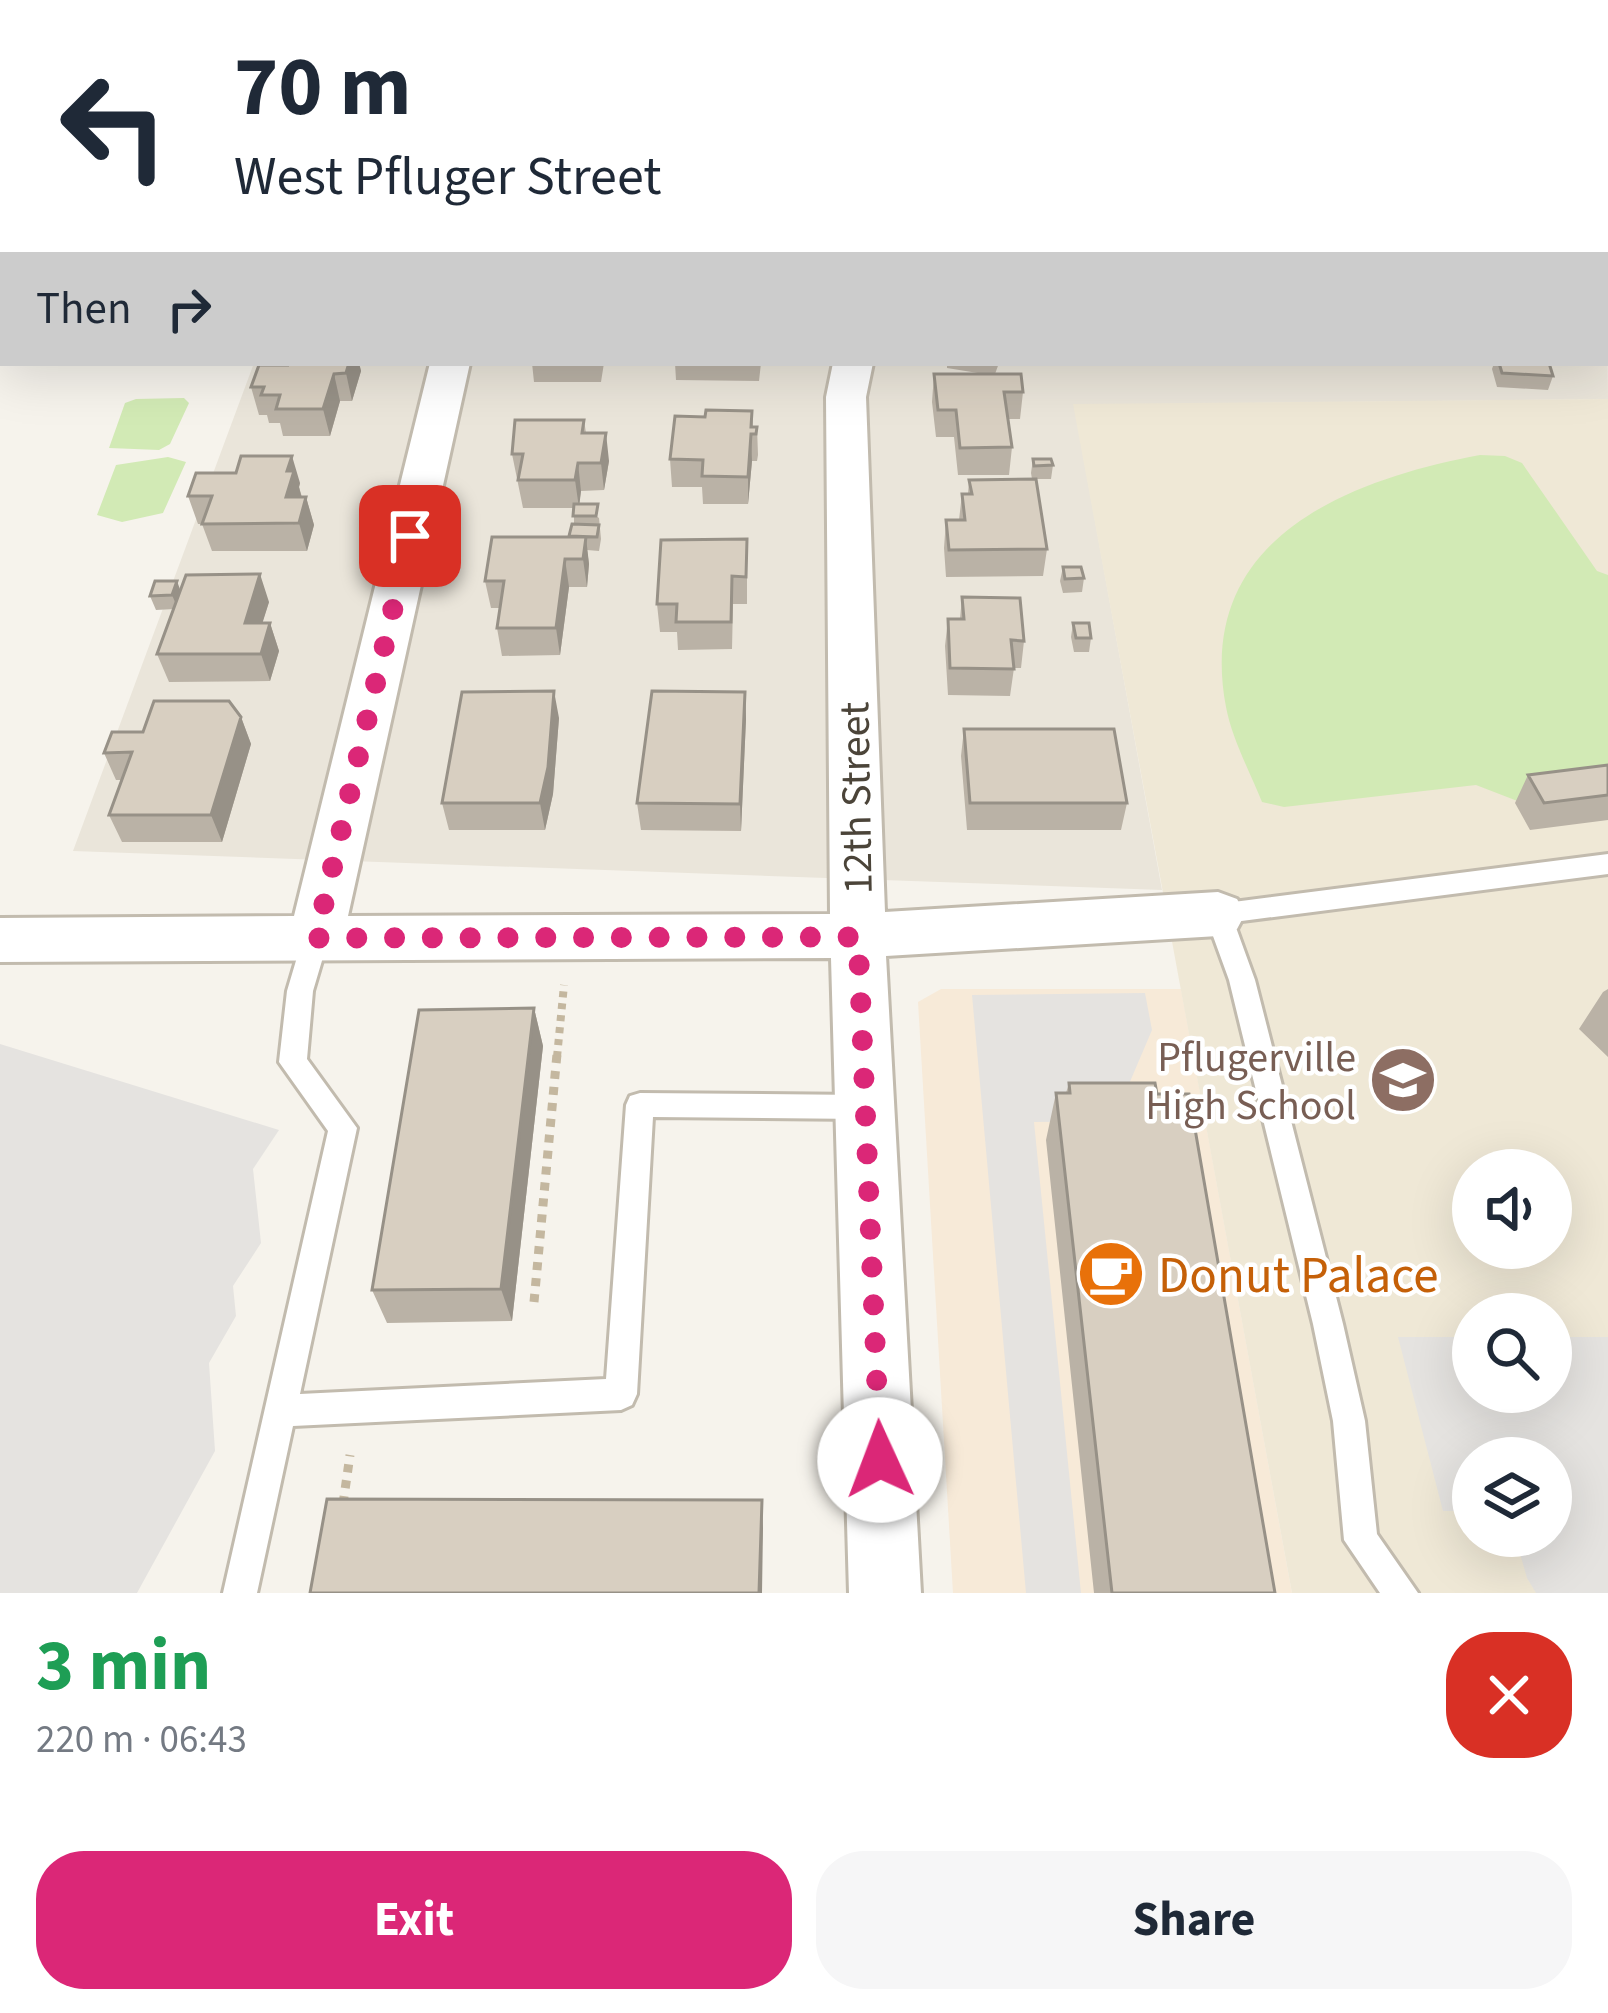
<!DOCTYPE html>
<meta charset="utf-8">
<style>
body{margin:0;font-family:"Source Sans 3",sans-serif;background:#f6f6f7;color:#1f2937;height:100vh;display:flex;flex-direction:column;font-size:45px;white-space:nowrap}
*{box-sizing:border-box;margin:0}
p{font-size:39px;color:#747a83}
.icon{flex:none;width:66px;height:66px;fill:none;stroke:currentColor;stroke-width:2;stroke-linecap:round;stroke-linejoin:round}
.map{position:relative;height:1593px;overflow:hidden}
.side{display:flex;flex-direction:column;background:#fff;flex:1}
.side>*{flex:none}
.guide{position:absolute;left:0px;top:0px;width:1608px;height:366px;box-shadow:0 12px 48px #0002;background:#fff;color:#1f2937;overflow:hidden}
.buttons{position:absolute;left:1452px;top:1149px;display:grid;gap:24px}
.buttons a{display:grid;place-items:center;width:120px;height:120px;border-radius:50%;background:#fff;box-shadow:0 12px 48px #0002;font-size:60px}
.pin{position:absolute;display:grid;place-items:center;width:102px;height:102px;color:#fff;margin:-51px;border-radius:24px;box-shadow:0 6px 18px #0006}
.me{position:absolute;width:132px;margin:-66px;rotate:358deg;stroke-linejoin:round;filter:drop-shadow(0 0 9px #0008)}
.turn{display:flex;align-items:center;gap:42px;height:252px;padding:0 36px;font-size:54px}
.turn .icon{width:156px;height:156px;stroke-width:2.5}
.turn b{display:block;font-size:84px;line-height:102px}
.then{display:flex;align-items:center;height:114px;padding:0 36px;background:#0003;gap:24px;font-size:45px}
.round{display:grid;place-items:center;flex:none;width:126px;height:126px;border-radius:48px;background:#f6f6f7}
.overview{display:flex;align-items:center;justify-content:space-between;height:204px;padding:0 36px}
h1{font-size:72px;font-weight:700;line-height:90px;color:#1e9e55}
.primary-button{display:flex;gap:24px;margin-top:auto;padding:24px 36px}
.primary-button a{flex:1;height:138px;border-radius:48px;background:#db2777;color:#fff;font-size:48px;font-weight:700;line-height:138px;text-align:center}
.primary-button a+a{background:#f6f6f7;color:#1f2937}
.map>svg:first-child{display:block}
</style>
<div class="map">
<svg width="1608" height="1593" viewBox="0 0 1608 1593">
<rect width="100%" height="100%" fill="#f6f3ec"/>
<path fill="#eae5da" d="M0,0H583L594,3H3L0,279Z
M1605,66L1608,399L1074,405L1162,890L73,851L254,363H1605Z"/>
<path fill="#f7ead8" d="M941,989H1181L1292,1593H953L918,1002Z"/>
<path fill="#efe8d6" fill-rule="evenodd" d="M1608,399V1593H1292L1073,404ZM1473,1170H1551V1248H1473ZM1473,1314H1551V1392H1473ZM1473,1458H1551V1536H1473Z"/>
<path fill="#d2eab5" d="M859,0H1608V66L1605,3Z
M184,398L189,403L170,444L159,450L109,448L125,403L136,399Z
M1480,455L1505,456L1522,463L1597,571L1608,575V790L1520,802L1476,785L1284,807L1262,802C1250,772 1232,739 1226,707C1194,539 1347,480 1480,455Z
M168,457L186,462L163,513L122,522L97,515L116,465Z"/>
<path fill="#e5e3e0" d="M1145,993L1152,1030L1129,1084L1135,1121L1034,1122L1081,1593H1026L972,995Z
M0,1044L279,1130L253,1169L261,1243L233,1286L236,1316L209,1363L215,1451L137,1593H0Z
M1398,1337H1473V1392H1551V1337H1608V1593H1536L1527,1578L1515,1536H1551V1458H1473V1511H1443Z"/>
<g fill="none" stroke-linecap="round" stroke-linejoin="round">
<path fill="#a9d4f2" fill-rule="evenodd" d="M1237,0H1252L1258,3H1243Z
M1608,1V7L1601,3Z"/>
<g stroke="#c2bbae" stroke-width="6">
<path id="lane" d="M1608,854V874L1234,922L1255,980L1343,1324L1365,1421L1377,1534L1418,1593H1380L1344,1540L1333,1421L1313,1324L1229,980L1205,914L1209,907L1218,904Z
M316,927L325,930L329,937L313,991L307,1059L357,1128L300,1394L606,1379L626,1105L630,1096L640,1093L863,1095L873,1098L877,1107L873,1116L863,1119L653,1117L637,1394L632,1405L621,1410L293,1426L257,1593H223L328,1131L279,1062L287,991L303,937L307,930Z"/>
</g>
<g stroke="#c2bbae" stroke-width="6">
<path id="street" d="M212,0H252L254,3H214Z
M0,141H3V161H0Z
M430,363H470L348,916L830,914L826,397L833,363H873L866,397L885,912L1218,892L1237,899L1245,914L1237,929L1218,936L886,956L921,1593H849L831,958L0,962V918L294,916Z"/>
</g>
<path stroke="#c4b79f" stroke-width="4.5" stroke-dasharray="4.5 4.5" stroke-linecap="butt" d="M807,3L812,0"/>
<path stroke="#c4b79f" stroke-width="8" stroke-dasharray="6 6" stroke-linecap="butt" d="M557,1057L564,985"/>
<path stroke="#c4b79f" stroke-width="9" stroke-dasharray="8 8" stroke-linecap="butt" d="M534,1302L557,1054
M343,1504L350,1455"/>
<use href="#lane" fill="#fff" fill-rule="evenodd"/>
<use href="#street" fill="#fff" fill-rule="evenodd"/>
</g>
<path fill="#bab2a6" d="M1605,146H1608V247L1605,242Z
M0,258H3V303H0Z
M289,363H359L361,371L352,401H340L330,436H283L280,423H269L267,415H259L251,387Z
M532,363H604L601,382H534Z
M675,363H761L759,381L676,380Z
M947,363H999L995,374L1023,392L1020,419H1008L1012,447L1009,475H958L954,437H936L932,402L934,374H984L947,368Z
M1494,363H1549L1553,376L1548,390L1497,387L1492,369Z
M752,411L753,427H757L758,455L757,461H752L748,504H703L702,487H672L670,459L705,417Z
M584,420L586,433L609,461L604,490L581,491L579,504L599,518L601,539L599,551L587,550L589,564L587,587H569L560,655L502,656L497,628L500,608H491L485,581L570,537L574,524V508H523L512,454Z
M1033,459L1053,465L1051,479H1036L1047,549L1043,576L946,577L944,548L946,520H959L962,494H968L969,480L1032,479L1031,473Z
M300,483L299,487L302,497H306L314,525L307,551H212L202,524H198L188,496Z
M747,539V604H733L732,649L678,650L677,632H660L657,604Z
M1063,567L1084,578L1082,592L1063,593L1060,581Z
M181,590L269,602L262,623H270L279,651L270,681L169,682L157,654L174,609L156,610L150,596Z
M962,597L1024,641L1021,668H1014L1010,696L948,695L945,646L948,619H960Z
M1073,623L1091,638L1089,652H1074L1071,637Z
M745,692L746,719L741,831L641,830L637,803Z
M241,717L251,744L222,842H122L109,815L122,780H116L104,753L143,732Z
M559,718L553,794L545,830H449L442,803Z
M964,729L1127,803L1121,830H967L961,756Z
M1608,765V820L1530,830L1515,803L1528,775Z
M1608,989V1057L1579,1029L1603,992Z
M534,1008L543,1046L512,1321L387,1323L372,1290Z
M1069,1083L1275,1593H1094L1046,1140L1056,1093H1066Z"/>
<path fill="#979187" d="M0,0H25L23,3H3V29L0,32Z
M391,0H422V3H379Z
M3,180V224L0,229V185Z
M1605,308H1608V331L1605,332Z
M349,363H359L361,371L352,401L346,373Z
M334,374L340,401L330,436L323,409Z
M606,433L609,461L604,490L601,463Z
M751,434L752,461L748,504V477Z
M292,456L300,483L299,487L302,499L294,525L286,497L287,471Z
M578,463L581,491L579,508L575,480Z
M306,497L314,525L307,551L299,523Z
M586,537L589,564L587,587L583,559Z
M565,559L569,587L560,655L556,628Z
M260,574L269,602L254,650L245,623Z
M177,581L182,595L178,609L172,595Z
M270,623L279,651L270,681L261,654Z
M554,691L559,718L553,794L545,830L540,803Z
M745,692L746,719L741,831L740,804Z
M241,717L251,744L222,842L211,815Z
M534,1008L543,1046L512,1321L501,1289Z
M762,1500L763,1528L762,1593H759Z"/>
<path fill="#d8cfc1" stroke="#979187" stroke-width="3" d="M80,0H137L133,3H76Z
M1605,146H1608V192H1605Z
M0,258H3V276H0Z
M1605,262L1608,264V308H1605Z
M289,363H349L346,373L334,374L323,409H276L280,395H261L264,387H251L259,365H288Z
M1499,363H1549L1553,376L1502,373Z
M934,374H1021L1023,392H1004L1012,447L960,448L956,410H938Z
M706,410L752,411L751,427H757L756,434H751L748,477L702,476L703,460L670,459L675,416L705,417Z
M515,420H584L582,433H606L601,463H578L575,480H518L523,454H512Z
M241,456H292L287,471H294L286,497H306L299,523L202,524L212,496H188L196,473H236Z
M1033,459H1051L1053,465L1034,466Z
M1036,479L1047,549L949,550L946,520H965L962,494H972L969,480Z
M574,504H598L596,516H573Z
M572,524L599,525L597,537L569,536Z
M492,537H586L583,559H565L556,628H497L504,581H485Z
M747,539L746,577L732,576L731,622H676L677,604H657L661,540Z
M1063,567H1081L1084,578L1065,579Z
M260,574L245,623H270L261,654H157L186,575Z
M155,581H177L172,595L150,596Z
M962,597L1020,598L1024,641L1011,640L1014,669L950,668L948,619H964Z
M1073,623H1089L1091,638H1076Z
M554,691L548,767L540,803H442L462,692Z
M652,691L745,692L740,804L637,803Z
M154,701H229L241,717L211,815H109L132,752L104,753L112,732H143Z
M964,729H1114L1127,803H970Z
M1608,765V795L1544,803L1528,775Z
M534,1008L501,1289L372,1290L419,1010Z
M1069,1083H1155L1157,1094H1189L1275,1593H1112L1056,1093H1070Z
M327,1499L762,1500L759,1593H310Z"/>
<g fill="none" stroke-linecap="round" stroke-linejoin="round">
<path stroke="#db2777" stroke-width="21" stroke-dasharray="0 37.8" d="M410,536L316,938L858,937L880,1460"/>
</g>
<defs>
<g id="school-disc" transform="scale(3.45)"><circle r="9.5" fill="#8d6e63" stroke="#fff"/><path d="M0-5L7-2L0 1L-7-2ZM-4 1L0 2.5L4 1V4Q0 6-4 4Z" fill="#fff"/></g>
<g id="cafe-disc" transform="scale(3.45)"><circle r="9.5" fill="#e8710a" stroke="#fff"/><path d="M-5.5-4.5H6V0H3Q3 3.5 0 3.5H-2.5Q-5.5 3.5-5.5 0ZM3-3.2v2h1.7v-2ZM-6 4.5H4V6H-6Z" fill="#fff"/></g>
</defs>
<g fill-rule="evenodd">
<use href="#school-disc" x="1403" y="1080"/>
<use href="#cafe-disc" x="1111" y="1274"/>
</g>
<g text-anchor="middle" stroke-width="9" stroke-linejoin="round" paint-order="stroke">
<g font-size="42" fill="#4b4439" stroke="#fff">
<text transform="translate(855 798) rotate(-91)" y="15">12th Street</text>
</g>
<g font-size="42" fill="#785e54" stroke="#fff" text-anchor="end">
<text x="1356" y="1071">Pflugerville<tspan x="1356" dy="48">High School</tspan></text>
</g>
<g font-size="51" fill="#c56008" stroke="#fff" text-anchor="start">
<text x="1158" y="1292">Donut Palace</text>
</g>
</g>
</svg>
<div class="buttons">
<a><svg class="icon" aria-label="sound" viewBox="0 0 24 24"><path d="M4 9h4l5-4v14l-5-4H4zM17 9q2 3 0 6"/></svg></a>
<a><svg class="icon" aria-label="search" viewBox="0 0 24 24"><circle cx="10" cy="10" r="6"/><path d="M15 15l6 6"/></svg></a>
<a><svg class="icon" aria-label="layers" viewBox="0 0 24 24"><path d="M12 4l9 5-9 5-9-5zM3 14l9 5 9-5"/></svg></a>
</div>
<div class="pin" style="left:410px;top:536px;background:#d93025"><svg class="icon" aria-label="arrive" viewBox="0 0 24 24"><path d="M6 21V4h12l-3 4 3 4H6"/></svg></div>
<svg class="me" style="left:880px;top:1460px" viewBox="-20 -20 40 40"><circle r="19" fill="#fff"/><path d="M0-13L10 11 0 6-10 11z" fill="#db2777"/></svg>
<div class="guide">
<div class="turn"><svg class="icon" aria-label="left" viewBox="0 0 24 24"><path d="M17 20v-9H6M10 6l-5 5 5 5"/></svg><div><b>70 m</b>West Pfluger Street</div></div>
<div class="then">Then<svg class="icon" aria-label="right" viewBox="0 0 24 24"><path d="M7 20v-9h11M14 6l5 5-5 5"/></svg></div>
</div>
</div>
<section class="side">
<div class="overview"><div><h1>3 min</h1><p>220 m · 06:43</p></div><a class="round" style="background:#d93025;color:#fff"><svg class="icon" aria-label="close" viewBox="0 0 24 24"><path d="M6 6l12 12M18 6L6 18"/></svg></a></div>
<div class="primary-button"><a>Exit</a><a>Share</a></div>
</section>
